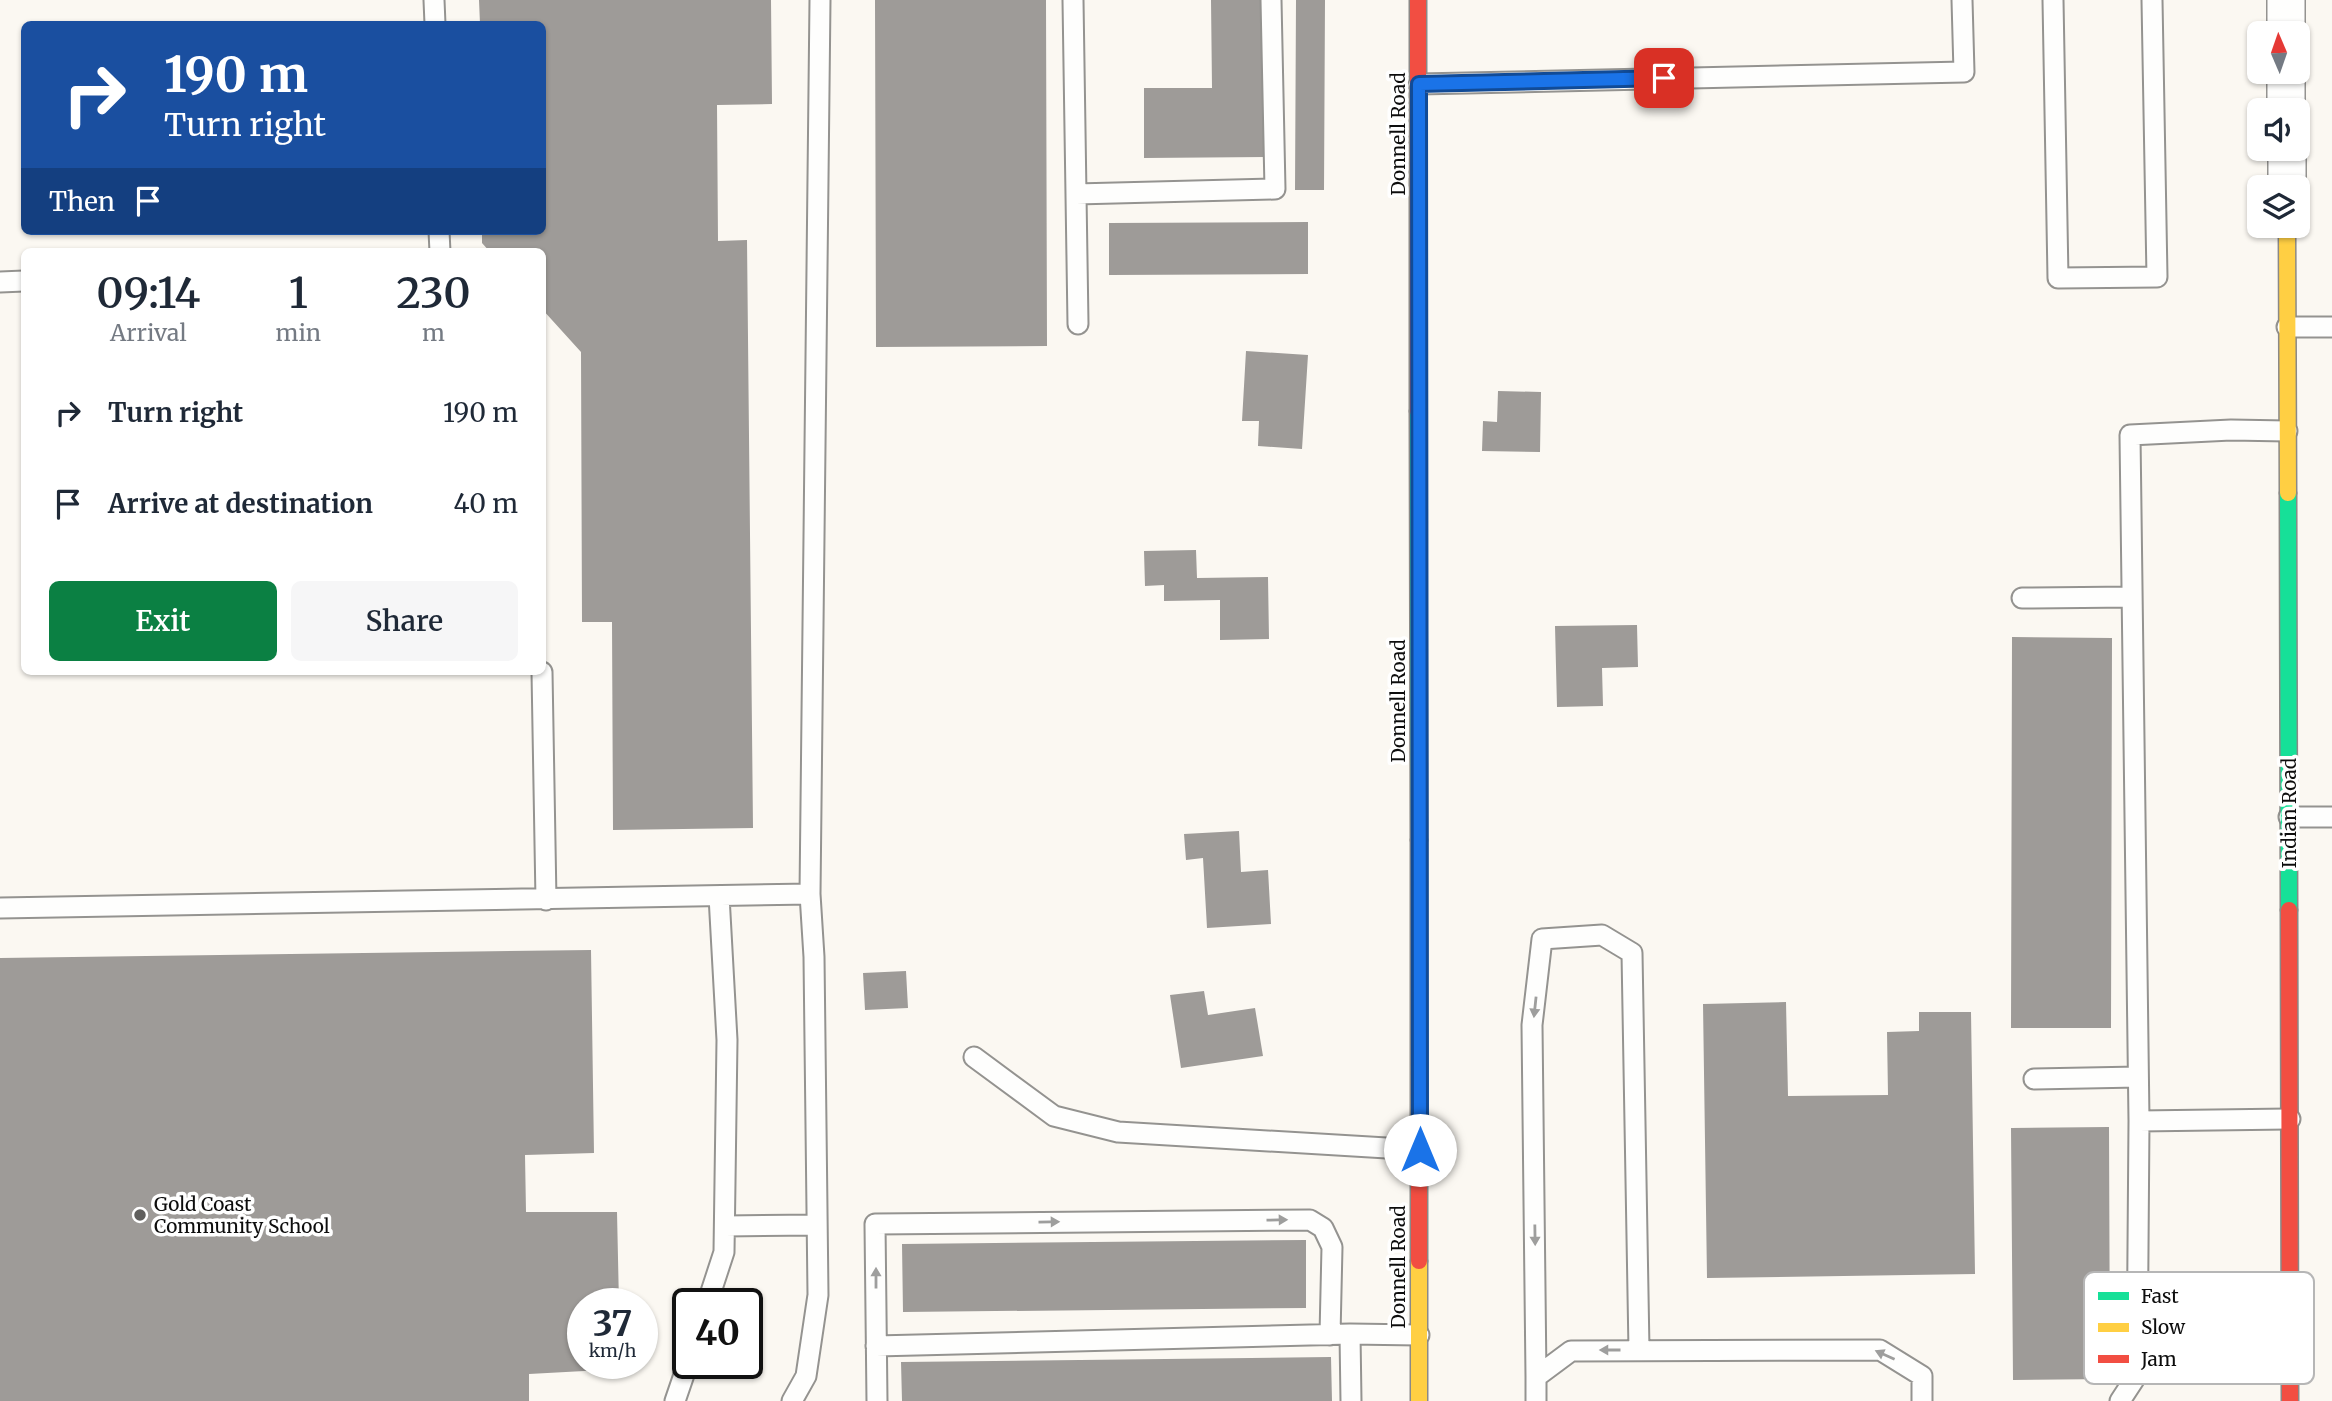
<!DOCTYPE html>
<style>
body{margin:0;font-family:Merriweather,serif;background:#f6f6f7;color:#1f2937;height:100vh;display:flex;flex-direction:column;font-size:26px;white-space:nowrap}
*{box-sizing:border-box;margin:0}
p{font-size:23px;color:#747a83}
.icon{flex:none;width:38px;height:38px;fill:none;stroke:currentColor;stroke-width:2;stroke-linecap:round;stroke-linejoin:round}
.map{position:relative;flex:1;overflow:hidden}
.sheet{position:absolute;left:21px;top:248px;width:525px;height:427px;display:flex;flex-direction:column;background:#fff;border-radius:10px;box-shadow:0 2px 5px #0004}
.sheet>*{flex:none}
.hud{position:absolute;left:21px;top:21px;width:525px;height:214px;border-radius:10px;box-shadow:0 2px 5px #0004;background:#1a4fa0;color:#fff;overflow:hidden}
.needle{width:46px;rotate:358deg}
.tools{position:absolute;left:2247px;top:21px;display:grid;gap:14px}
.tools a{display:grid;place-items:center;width:63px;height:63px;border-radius:10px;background:#fff;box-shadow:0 2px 5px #0004;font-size:35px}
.speed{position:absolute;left:567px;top:1288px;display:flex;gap:14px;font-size:35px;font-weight:700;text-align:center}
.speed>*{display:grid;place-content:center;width:91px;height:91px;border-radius:50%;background:#fff;box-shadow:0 2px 5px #0004;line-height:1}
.speed small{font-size:18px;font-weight:400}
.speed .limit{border:4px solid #111;border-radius:10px;background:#fff;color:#111}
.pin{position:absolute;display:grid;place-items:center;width:60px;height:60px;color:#fff;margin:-30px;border-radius:14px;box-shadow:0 4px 10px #0006}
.me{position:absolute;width:77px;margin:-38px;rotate:0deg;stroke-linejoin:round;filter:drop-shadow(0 0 5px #0008)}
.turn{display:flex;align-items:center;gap:24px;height:147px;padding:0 28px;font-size:32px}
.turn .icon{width:91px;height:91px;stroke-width:2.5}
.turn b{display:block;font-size:49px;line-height:60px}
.then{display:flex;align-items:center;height:66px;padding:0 28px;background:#0003;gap:14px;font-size:26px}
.eta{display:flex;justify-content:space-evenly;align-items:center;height:119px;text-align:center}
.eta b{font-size:42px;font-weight:600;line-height:49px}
.cta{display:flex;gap:14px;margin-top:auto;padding:14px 28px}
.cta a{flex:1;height:80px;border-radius:10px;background:#0b8043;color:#fff;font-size:28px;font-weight:600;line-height:80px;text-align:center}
.cta a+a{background:#f6f6f7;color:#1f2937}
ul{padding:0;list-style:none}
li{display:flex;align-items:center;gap:21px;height:91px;padding:0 28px}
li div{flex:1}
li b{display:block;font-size:26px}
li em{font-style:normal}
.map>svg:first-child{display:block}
</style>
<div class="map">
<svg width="2332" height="1401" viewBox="0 0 2332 1401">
<rect width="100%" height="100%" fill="#fbf8f2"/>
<path fill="#9e9b98" d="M479,0H771L772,104L717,105L718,241L747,240L753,828L613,830L612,622H582L581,352L542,309V252H490L482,243V231H542V24H480Z
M875,0H1046L1047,346L876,347Z
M1211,0H1264L1266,157L1144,158V88H1212Z
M1296,0H1325L1324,190H1295Z
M1308,222V274L1109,275V223Z
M1246,351L1308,355L1302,449L1258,446L1259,421H1242Z
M1498,391L1541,392L1540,452L1482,451L1483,421L1497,422Z
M1196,550L1197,578L1268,577L1269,639L1220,640V600L1164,601V585L1145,586L1144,551Z
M1637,625L1638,667L1602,668L1603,706L1557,707L1555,626Z
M2012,637L2112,638L2111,1028H2011Z
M1239,831L1241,872L1268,870L1271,924L1207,928L1203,858L1186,860L1184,834Z
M591,950L594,1153L525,1155L526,1212H617L619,1304H583V1363H621V1369L529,1374V1401H0V958Z
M906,971L908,1008L865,1010L863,973Z
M1204,991L1208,1015L1255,1008L1263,1056L1181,1068L1170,995Z
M1786,1002L1788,1096L1888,1095L1887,1032L1919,1031V1012H1971L1975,1274L1707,1278L1703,1004Z
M2109,1127L2110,1379L2013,1380L2011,1128Z
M1306,1240V1308L903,1312L902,1244Z
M1331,1357L1332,1401H902L901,1362Z"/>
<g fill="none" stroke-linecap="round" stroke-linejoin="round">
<g stroke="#949390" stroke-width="23">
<path id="lane" d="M434,0L435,24
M1073,0L1078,324
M2053,0L2058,278L2157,277L2152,0
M1419,84L1964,72L1962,0
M1076,194L1275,189L1271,0
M439,231L440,252
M0,282L24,281
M2287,327H2332
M2022,598L2132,597
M542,672L546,900
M2289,817H2332
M0,908L810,894
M974,1057L1054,1116L1118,1132L1420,1150
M2034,1079L2138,1077
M2139,1121L2130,435L2231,430L2287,431
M725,1226L817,1225
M707,1304L724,1252L727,1040L719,896
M1350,1334L1419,1335
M876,1346L1350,1334L1351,1401
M1536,1377L1532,1025L1542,939L1602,935L1632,953L1639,1350
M675,1401L688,1363
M792,1401L806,1376L818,1295L814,957L810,894L820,0
M877,1401L875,1224L1310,1220L1323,1228L1332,1247L1330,1335
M1536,1401V1377L1571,1351L1880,1350L1922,1376V1401
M2120,1401L2137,1375L2139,1121L2290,1119"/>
</g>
<g stroke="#949390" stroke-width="40">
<path id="street" d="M2286,0V33
M2286,72V110
M2287,149V187"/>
</g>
<g stroke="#8b8987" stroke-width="19">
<path id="fast" d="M1418,411L1419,840
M2288,493L2289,910"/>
</g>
<g stroke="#8b8987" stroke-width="19">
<path id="slow" d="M2287,226L2288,493
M1419,1261V1401"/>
</g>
<g stroke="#8b8987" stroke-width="19">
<path id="jam" d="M1418,0V411
M1419,840V1261
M2289,910L2290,1401"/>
</g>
<use href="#lane" stroke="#fefefd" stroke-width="19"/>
<use href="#street" stroke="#fefefd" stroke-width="37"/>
<use href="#fast" stroke="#16e098" stroke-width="16"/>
<use href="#slow" stroke="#ffcf43" stroke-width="16"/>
<use href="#jam" stroke="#f24e42" stroke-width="16"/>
</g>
<defs><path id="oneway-solid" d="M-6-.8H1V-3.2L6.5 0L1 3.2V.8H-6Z" transform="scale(1.75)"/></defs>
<g fill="#9e9e9d">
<use href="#oneway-solid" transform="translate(1535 1007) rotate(96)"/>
<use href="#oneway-solid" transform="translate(1277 1220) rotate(-1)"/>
<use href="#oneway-solid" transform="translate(1049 1222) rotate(-1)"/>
<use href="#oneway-solid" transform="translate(1535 1235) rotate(89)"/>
<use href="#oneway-solid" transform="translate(876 1278) rotate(-90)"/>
<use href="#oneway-solid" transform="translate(1610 1350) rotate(180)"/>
<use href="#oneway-solid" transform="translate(1885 1355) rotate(-156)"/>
</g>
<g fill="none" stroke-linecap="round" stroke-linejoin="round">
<g stroke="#114b97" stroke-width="18">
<path id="route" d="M1420,1150L1419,84L1664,78"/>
</g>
<use href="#route" stroke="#1a73e8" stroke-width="12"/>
</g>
<circle fill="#605f5d" stroke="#fff" stroke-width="2.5" cx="140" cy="1215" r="7"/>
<g text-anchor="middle" stroke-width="7" stroke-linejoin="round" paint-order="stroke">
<g font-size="19" fill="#0d0d0d" stroke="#fff">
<text transform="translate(1398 134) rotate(-90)" y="7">Donnell Road</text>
<text transform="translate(1398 701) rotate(-90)" y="7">Donnell Road</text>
<text transform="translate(2289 813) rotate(-90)" y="7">Indian Road</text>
<text transform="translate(1398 1267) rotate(-90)" y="7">Donnell Road</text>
</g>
<g font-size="19" fill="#0d0d0d" stroke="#fff" text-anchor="start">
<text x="154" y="1211">Gold Coast<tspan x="154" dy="22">Community School</tspan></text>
</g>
</g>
<rect x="2084" y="1272" width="230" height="112" rx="10" fill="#fff" stroke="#b6b6b6" stroke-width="2"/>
<rect x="2098" y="1292" width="31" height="8" fill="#16e098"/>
<rect x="2098" y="1323" width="31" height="9" fill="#ffcf43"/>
<rect x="2098" y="1355" width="31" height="8" fill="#f24e42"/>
<g font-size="19" fill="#0d0d0d">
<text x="2141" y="1303">Fast</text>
<text x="2141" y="1334">Slow</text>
<text x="2141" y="1366">Jam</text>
</g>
</svg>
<div class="tools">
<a><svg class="needle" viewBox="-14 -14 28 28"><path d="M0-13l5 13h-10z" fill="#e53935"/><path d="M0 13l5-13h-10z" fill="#747a83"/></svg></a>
<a><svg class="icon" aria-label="sound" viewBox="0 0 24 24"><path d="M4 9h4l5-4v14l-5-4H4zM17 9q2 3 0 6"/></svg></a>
<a><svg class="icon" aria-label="layers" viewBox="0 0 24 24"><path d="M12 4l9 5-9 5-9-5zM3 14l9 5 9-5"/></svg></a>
</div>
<div class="speed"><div>37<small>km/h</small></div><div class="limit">40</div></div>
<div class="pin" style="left:1664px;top:78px;background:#d93025"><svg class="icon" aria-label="arrive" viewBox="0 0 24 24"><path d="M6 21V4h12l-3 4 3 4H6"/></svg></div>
<svg class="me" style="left:1420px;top:1150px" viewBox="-20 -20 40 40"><circle r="19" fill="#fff"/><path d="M0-13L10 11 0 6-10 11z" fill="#1a73e8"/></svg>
<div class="hud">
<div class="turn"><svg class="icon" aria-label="right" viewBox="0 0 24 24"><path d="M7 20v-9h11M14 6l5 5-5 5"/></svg><div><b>190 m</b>Turn right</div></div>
<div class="then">Then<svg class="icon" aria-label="arrive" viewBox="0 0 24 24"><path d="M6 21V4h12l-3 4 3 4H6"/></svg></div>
</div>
<section class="sheet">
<div class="eta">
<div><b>09:14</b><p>Arrival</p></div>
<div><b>1</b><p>min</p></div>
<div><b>230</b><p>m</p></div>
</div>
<ul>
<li><svg class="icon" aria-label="right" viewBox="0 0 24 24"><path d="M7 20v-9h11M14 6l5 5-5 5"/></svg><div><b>Turn right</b></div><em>190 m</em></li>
<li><svg class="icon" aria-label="arrive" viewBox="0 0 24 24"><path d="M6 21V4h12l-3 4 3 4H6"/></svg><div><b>Arrive at destination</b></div><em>40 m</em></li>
</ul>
<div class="cta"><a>Exit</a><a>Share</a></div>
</section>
</div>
